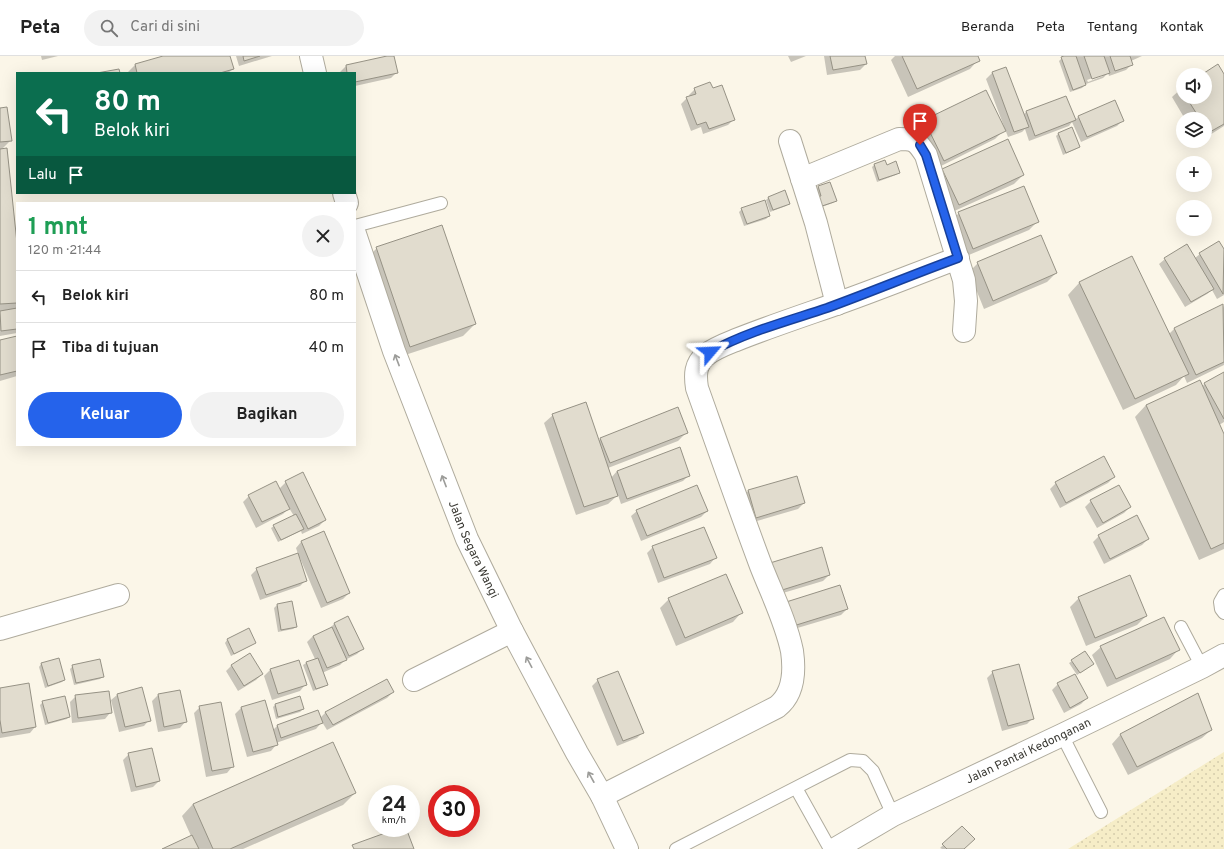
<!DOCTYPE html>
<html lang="id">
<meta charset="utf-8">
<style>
body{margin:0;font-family:Overpass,sans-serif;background:#f2f2f2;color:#222;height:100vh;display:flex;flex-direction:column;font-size:15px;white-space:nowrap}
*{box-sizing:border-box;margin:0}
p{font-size:13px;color:#767676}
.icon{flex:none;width:22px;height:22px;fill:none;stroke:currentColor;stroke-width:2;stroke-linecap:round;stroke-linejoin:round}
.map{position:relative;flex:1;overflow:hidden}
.panel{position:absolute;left:16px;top:146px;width:340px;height:244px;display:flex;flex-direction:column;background:#fff;border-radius:0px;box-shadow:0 4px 16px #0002}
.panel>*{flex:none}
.banner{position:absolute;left:16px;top:16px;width:340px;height:122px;border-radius:0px;box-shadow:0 4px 16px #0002;background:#0b6e4f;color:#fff;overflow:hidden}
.buttons{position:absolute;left:1176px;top:12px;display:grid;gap:8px}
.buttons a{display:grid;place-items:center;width:36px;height:36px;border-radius:50%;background:#fff;box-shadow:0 4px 16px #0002;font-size:20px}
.speed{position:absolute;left:368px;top:729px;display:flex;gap:8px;font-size:20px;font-weight:700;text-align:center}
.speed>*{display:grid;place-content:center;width:52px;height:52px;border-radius:50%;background:#fff;box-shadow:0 4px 16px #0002;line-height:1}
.speed small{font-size:10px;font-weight:400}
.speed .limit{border:6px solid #d22;background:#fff;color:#111}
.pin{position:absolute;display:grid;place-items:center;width:34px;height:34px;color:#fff;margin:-41px -17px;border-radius:50% 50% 50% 0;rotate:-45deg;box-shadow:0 0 4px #0007}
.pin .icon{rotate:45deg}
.me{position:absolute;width:44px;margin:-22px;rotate:64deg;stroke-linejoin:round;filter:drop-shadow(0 0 3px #0008)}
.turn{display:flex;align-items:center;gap:14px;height:84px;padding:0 12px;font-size:18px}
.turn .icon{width:52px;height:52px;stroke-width:2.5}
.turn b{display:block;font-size:28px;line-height:34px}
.then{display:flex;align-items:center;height:38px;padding:0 12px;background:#0003;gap:8px;font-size:15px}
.round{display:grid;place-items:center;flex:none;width:42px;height:42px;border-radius:21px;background:#f2f2f2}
.headline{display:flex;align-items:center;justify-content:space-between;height:68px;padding:0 12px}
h1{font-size:24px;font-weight:700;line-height:30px;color:#1e9e55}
.button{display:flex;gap:8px;margin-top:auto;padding:8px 12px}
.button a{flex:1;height:46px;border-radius:24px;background:#2563eb;color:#fff;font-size:16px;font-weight:700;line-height:46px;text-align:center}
.button a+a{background:#f2f2f2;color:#222}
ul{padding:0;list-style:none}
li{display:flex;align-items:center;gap:12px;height:52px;padding:0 12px;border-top:1px solid #e0e0e0}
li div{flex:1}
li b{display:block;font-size:15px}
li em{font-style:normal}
header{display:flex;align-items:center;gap:24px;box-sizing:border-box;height:56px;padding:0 20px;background:#fff;border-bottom:1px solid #e0e0e0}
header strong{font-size:19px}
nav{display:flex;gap:22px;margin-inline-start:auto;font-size:14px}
.search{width:280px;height:36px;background:#f2f2f2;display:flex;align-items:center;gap:10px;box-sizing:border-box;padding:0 14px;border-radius:22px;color:#767676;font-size:15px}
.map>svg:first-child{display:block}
</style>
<header>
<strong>Peta</strong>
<div class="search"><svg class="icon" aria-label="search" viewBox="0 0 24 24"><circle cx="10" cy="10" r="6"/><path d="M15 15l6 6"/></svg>Cari di sini</div>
<nav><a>Beranda</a><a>Peta</a><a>Tentang</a><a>Kontak</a></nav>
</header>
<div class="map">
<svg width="1224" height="793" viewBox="0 0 1224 793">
<defs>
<pattern id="sand-dots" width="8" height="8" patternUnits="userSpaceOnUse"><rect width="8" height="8" fill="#f6edc7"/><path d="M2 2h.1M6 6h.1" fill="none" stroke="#d4ccab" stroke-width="1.8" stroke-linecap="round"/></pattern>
</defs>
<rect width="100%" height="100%" fill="#fbf6e8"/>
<path fill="url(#sand-dots)" d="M1224,696V793H1068Z"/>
<path fill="#0003" fill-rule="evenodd" d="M41,0H58L42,4Z
M167,0H229L233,13L228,17H127L135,9Z
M236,0H272L239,10Z
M393,0L397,16L391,22L355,30V17H340V16L346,10Z
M788,0H806L791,6Z
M824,0H864L866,8L860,14L827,19Z
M895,0H976L978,4L970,13L908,41L891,4Z
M1067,0H1075V1L1077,0H1142L1131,5L1132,8L1126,14L1109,20L1108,17L1103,22L1086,28L1082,32L1070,36L1059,5L1062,2ZM1103,18V20L1088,26L1087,24Z
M1218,10L1224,20V70L1205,82V63H1185L1172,41L1183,31V41H1205V19H1203Z
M1006,12L1023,59L1026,56L1066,41L1075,64L1078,61L1123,64L1117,70L1081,86L1072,66L1069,70L1029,85L1025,73L1022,76L1008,81L1005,73L995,83L935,113L916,73L924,65L1005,73L986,23L992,17Z
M695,33L734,63L728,69L703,78L701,71L691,75L681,48L687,42L690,41L689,39Z
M0,53L11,84L1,94L17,196V251L14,254L17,253V277L0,280Z
M1072,72L1079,90L1076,93L1063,99L1056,80L1058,78Z
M875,108L887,110L899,117L896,119L877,126L872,111Z
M943,114L1023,119L1014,128L950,157L934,122Z
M818,131L836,145L833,147L816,153V133Z
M769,141L788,148L786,150L770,156L766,144Z
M742,153L769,160L766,163L744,170L739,156Z
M959,157L1038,165L1029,174L964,201L950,166Z
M1219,187L1224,195V239L1217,243L1212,234L1207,238L1185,251L1159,208L1165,203L1195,202L1200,198Z
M377,192L475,268L463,280L399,301L365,204Z
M1132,202L1169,278L1174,273L1223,249L1224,252V309L1187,327L1184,320L1176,329L1123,354L1068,239L1079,227Z
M978,207L1056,217L1047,226L984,253L969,216Z
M17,281V320L0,325V285Z
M1224,317V366L1219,369L1224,380V493L1199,504L1135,361L1146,349L1202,331L1205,327Z
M553,359L598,385L601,382L687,376L678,385L608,412L611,422L617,415L689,419L683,425L621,448L618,439L608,448L576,459L544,367Z
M797,421L804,447L798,453L750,467L742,441L748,435Z
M1114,421L1108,427L1060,452L1050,433L1056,427Z
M286,426L325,464L319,470L302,478L301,475L278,486L271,472L274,470L294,460L289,452L283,458L256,472L243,446L249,440L279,433Z
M1091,445L1130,451L1124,457L1097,472L1085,451Z
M637,455H707L701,461L641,485L631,460Z
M1099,480L1148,483L1142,489L1104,508L1093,486Z
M301,486L349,537L343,543L321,552L300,502L298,503L306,524L300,530L260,544L251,519L257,513L298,498L296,492Z
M653,491L715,502L710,508L658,527L647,497Z
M765,514L829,519L823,525L773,540Z
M1079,542L1146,560L1137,569L1086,590L1070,551Z
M669,543L741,557L733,566L676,590L660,552Z
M292,547L296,571L293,573L278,576L274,552L277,549Z
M777,553H847L841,559L784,576Z
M348,561L363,592L357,598L345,604L340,609L322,617L326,629L324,631L313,635L303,609L306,607L315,603L307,586L313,580L328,574L334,568Z
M248,574L255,586L252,589L231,600L225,587L227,584Z
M1101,591L1178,594L1170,603L1107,631L1092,599Z
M298,605L305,629L300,635L272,644L264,620L270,614Z
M1072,605L1090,610L1077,619L1069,607Z
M41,608L64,624L62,626L45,632L39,611Z
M232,609L262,618L256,624L238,635L226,615Z
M73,610L103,620L100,623L74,629L70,613Z
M993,616L1033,662L1027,668L1002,675L987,622Z
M598,624L643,676L637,682L617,690L592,630Z
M1058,628L1087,642L1081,648L1064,657L1052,634Z
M0,633L35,671L30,677L0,682Z
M179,635L185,666L180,672L158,676L152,645L158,639Z
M393,636L387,642L327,674L322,666L316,673L276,687V689L271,695L247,701L235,658L241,652L264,645L272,675L277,670L317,655L320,662L326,656Z
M117,639L149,664L144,670L119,676L111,644Z
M1197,639L1211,674L1202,682L1128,719L1112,688L1120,679Z
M76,640L110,657L105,663L72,667L70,646Z
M43,646L69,660L67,663L45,669L40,649Z
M275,649L303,653L300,656L276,663L273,651Z
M200,651L232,711L227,717L206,721L194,657Z
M129,698L159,725L153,731L131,736L123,704Z
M355,737L343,749L243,793H165L191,780L182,760L193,748Z
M962,771L963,793H942L940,792Z"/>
<path fill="#e1dcce" stroke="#969285" d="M163,0H230L234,13L220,17H137L135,8Z
M243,0H260L244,5Z
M387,0H394L398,17L355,26V17H347L346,9Z
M830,0H865L867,8L833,14Z
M902,0H978L980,5L917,33Z
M1064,0H1076L1086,29L1073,34L1061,1Z
M1084,0H1104L1110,17L1092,23Z
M1110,0H1130L1133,9L1115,15Z
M1218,8L1224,18V68L1208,77L1205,72V63H1200L1186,41H1205V19H1201Z
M1006,11L1029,71L1014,76L992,16Z
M119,13L120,17H97Z
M710,26L713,32L722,29L735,64L709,73L706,66L697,69L686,41L696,38L694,32Z
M986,34L1006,75L944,105L924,64Z
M1066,40L1076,64L1035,80L1026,55Z
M1115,44L1124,65L1087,81L1078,60Z
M7,51L12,85L0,86V52Z
M1072,71L1080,91L1066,97L1058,77Z
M1008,83L1024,119L959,149L942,113Z
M7,92L17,187V247L0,248V93Z
M885,104L887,109L896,105L900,117L879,124L874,108Z
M830,126L837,145L819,151L816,141L821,140L818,130Z
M1024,130L1039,166L973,193L958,156Z
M785,134L790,148L773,154L768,141Z
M765,144L770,160L747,168L741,152Z
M442,169L476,268L410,291L376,191Z
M1041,179L1057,217L993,245L977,206Z
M1219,185L1224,193L1223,238L1199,197Z
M1187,188L1214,233L1191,246L1164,202Z
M1132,200L1189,318L1135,343L1079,226Z
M1223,248L1224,306L1196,319L1174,272Z
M17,252V273L1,275L0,255Z
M17,280V315L0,319V284Z
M1224,316V363L1204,327Z
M1200,324L1224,378V487L1211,493L1146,349Z
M586,346L618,440L584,451L552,358Z
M678,351L688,377L610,407L600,382Z
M680,391L690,420L627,443L617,415Z
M1104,400L1115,421L1066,447L1055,426Z
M303,416L326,464L308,473L285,425Z
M797,420L805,447L756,462L748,434Z
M276,425L290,453L262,466L248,439Z
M697,429L708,455L647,480L636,454Z
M1119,429L1131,451L1103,467L1090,444Z
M296,458L304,473L281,484L273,469Z
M1137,459L1149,483L1110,503L1098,479Z
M704,471L717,502L664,522L652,490Z
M324,475L350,537L327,547L301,485Z
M822,491L830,519L779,535L770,507Z
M298,497L307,525L266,539L256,512Z
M726,518L743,557L685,582L668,542Z
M1130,519L1147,560L1095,582L1078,541Z
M840,529L848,553L790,571L783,547Z
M292,545L297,571L281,574L277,548Z
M348,560L364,593L349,600L334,567Z
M1164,561L1180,594L1116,623L1100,590Z
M332,571L347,604L327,612L313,580Z
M249,572L256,587L234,598L227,583Z
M1085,595L1094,608L1080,617L1071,604Z
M250,597L263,618L244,630L231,609Z
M59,602L65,624L48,630L41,607Z
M318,602L328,629L316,633L306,606Z
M100,603L104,621L76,627L72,609Z
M299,604L307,629L278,638L270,613Z
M1019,608L1034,663L1008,670L992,615Z
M618,615L644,677L623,685L597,623Z
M1075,618L1088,642L1070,652L1057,627Z
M387,623L394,636L333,669L325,656Z
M29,627L36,671L2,677L0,664V632Z
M142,631L151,665L125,671L117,638Z
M180,634L187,666L164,671L158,638Z
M109,635L112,657L78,662L75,639Z
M1198,637L1212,674L1137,711L1120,678Z
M65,640L70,661L48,667L42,645Z
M300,640L304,653L278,661L275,648Z
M265,644L278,689L253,696L241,651Z
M221,646L234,711L212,715L199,650Z
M318,654L323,667L281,682L277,669Z
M333,686L356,737L230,793H213L193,748Z
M152,692L160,725L136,731L128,697Z
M962,770L975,783L964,793H947L942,788Z
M399,772H406L414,793H354L352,789Z
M192,779L199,793H162Z"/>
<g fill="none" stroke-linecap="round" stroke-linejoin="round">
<g stroke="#afab9d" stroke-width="14">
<path id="lane" d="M355,170L441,147
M1224,539L1220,546L1221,553L1224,557
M1181,571L1202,611
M1062,679L1101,756
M796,732L830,793
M676,793L850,704L863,705L873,715L893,759"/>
</g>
<g stroke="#afab9d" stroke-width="24">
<g id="street">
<path d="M311,0L315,17"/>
<path d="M790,85L816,167L837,248"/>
<path d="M802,123L899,83C915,83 917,85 926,99L964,224L966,245L964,275"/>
<path d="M344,137L347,147"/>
<path id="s1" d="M355,178L394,295L467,483L512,575L577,697L602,740L627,793"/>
<path d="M0,573L118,539"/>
<path d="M414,624L512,575"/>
<path d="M602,740L777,651C794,638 795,616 792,595C786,566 772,538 761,510C739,451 718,391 697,332C695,319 695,308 706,299C715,292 726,288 736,284C761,274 787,265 813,256C862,240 910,220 958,202"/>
<path id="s2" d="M835,793L893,759L1062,679L1202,611L1224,599"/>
</g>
</g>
<use href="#lane" stroke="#fff" stroke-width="12"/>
<use href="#street" stroke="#fff" stroke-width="22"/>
</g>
<defs><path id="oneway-shaft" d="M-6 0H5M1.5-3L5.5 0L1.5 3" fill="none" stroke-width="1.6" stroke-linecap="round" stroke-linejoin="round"/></defs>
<g stroke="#9c9c99">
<use href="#oneway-shaft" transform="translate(397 304) rotate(-111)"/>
<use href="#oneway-shaft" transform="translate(444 425) rotate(-111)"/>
<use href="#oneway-shaft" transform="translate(529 606) rotate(-118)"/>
<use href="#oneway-shaft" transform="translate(591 721) rotate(-119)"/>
</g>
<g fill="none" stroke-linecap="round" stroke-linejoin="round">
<g stroke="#184099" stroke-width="10">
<path id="route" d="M710,296C746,276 788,265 827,252C871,236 914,218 958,202L926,99L920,89"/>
</g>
<use href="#route" stroke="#2563eb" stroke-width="7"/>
</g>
<g text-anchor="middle" stroke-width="3.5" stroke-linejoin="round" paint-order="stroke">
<g font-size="12" fill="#3a3933" stroke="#fff">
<text dy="4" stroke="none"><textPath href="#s1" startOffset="337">Jalan Segara Wangi</textPath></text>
<text dy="4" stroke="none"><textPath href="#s2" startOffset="217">Jalan Pantai Kedonganan</textPath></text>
</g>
</g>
</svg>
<div class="buttons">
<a><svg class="icon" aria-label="sound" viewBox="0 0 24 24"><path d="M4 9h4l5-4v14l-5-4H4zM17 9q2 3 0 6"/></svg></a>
<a><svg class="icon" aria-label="layers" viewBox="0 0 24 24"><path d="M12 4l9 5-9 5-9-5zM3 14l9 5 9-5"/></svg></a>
<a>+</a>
<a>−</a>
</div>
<div class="speed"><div>24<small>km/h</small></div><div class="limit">30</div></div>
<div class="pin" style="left:920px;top:89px;background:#d93025"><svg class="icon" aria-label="arrive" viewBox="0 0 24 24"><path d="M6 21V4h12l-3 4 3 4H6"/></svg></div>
<svg class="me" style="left:710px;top:296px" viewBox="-20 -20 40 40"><path d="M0-17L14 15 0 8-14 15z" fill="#2563eb" stroke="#fff" stroke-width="4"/></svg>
<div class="banner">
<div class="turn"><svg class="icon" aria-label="left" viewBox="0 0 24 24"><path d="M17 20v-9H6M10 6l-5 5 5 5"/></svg><div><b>80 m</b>Belok kiri</div></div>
<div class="then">Lalu<svg class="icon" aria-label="arrive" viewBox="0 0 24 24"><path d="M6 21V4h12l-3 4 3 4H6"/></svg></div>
</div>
<section class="panel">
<div class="headline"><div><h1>1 mnt</h1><p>120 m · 21:44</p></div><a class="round"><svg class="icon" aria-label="close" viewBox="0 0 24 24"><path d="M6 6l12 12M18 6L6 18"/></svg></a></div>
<ul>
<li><svg class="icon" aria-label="left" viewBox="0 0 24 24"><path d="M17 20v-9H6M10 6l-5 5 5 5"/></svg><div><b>Belok kiri</b></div><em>80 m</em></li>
<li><svg class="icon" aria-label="arrive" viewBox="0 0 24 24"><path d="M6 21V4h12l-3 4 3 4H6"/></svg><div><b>Tiba di tujuan</b></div><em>40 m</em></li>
</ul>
<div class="button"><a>Keluar</a><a>Bagikan</a></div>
</section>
</div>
